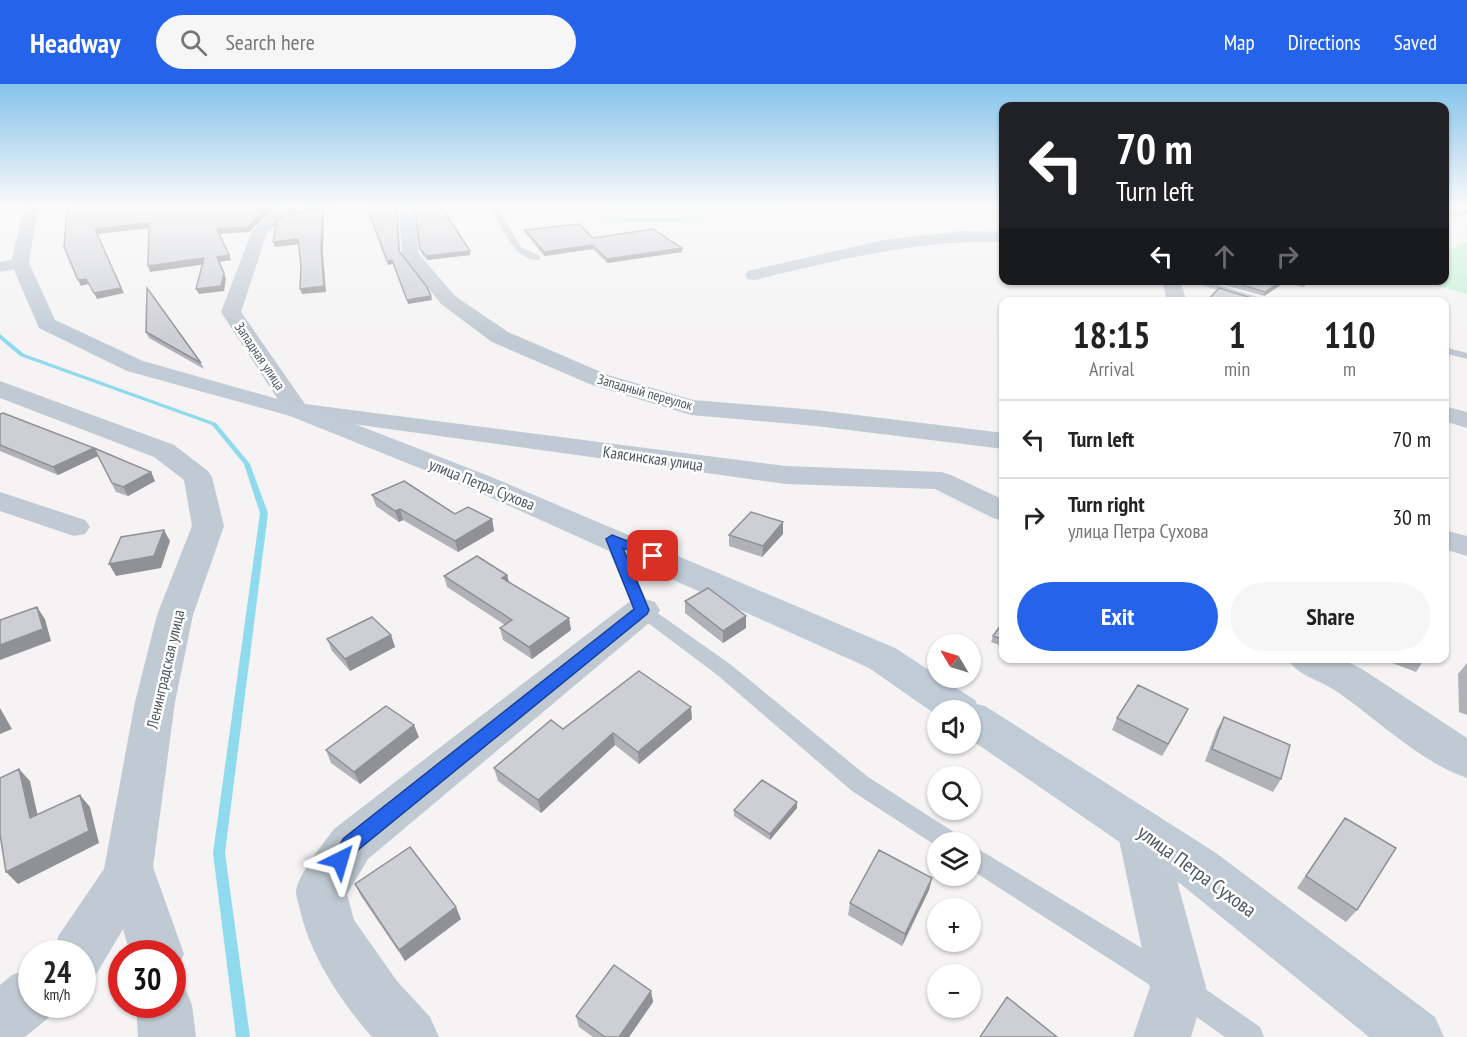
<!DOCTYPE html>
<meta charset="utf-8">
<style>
body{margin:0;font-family:"PT Sans Narrow",sans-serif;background:#f6f6f6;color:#222;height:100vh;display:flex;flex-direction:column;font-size:22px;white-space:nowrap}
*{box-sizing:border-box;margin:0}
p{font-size:20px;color:#767676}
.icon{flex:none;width:33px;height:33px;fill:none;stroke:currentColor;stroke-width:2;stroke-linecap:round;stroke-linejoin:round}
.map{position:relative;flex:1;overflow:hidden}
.side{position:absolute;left:999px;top:213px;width:450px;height:366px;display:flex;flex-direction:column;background:#fff;border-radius:12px;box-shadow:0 2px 4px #0004}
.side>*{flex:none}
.top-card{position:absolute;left:999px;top:18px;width:450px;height:183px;border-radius:12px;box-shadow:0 2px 4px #0004;background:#202124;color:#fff;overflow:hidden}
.needle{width:39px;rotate:308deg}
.controls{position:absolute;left:927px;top:550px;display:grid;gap:12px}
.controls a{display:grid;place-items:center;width:54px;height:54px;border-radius:50%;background:#fff;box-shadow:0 2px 4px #0004;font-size:30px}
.speed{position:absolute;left:18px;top:856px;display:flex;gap:12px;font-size:30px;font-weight:700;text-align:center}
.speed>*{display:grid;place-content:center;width:78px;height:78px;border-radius:50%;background:#fff;box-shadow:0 2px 4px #0004;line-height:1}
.speed small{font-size:15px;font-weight:400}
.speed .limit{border:9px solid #d22;background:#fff;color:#111}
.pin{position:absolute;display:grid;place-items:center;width:51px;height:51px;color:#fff;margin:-26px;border-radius:12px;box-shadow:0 3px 9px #0006}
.me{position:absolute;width:66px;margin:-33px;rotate:40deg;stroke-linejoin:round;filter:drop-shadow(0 0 4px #0008)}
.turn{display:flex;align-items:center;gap:21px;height:126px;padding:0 18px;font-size:27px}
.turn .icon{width:78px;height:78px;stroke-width:2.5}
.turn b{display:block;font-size:42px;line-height:51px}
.lanes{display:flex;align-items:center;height:57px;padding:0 18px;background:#0003;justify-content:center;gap:30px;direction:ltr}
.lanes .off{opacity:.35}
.eta{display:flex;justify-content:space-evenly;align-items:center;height:102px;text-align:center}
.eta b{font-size:36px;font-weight:700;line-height:42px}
.button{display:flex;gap:12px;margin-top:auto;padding:12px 18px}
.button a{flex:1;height:69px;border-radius:36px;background:#2563eb;color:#fff;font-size:24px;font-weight:700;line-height:69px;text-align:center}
.button a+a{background:#f6f6f6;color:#222}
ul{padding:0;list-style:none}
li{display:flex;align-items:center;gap:18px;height:78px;padding:0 18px;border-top:2px solid #e0e0e0}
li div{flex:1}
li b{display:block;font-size:22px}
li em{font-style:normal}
header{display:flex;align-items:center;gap:36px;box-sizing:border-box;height:84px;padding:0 30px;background:#2563eb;color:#fff}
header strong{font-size:28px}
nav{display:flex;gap:33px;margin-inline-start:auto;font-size:21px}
.search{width:420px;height:54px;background:#f6f6f6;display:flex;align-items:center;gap:15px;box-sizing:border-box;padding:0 21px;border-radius:33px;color:#767676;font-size:22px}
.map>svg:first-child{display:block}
</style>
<header>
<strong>Headway</strong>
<div class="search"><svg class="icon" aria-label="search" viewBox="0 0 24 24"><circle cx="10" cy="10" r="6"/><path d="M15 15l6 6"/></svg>Search here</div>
<nav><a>Map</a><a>Directions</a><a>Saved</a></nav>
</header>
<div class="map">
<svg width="1467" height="953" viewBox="0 0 1467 953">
<rect width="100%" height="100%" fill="#f5f3f3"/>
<path fill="#c3f1d5" d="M600,121H799L677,138L600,137Z
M1467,158V210L1421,197L1444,196L1445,167Z"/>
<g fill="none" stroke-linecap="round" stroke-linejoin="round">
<path fill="#90daee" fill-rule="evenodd" d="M0,121H4L0,125Z
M0,250L24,270L216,339L250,380L268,429L225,769L250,953H236L213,769L260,429L244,380L212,341L20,272L0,255Z"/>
<path fill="#c1cad2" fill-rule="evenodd" d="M488,121H496L521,163L540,172V176C512,178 502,140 488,121Z
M1185,196H1201L1275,218H1257Z
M1444,263L1467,269V275L1444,269Z
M612,450L620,455L649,523L730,580L868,693L960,752L964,759H938V763L852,707L716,590L636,530L604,455Z
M970,760L1173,883L1177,893L1175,897L1184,893L1194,897L1260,943L1264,953H1225L1174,917L1170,907L1172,903L1163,907L1153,903L970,785Z"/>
<path fill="#c1cad2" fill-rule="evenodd" d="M269,121H283L285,125L307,121H336L334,124L284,135L267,149L241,228L305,320L786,382L941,388L951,391L1004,416V437L993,434L935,405L786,400L288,331L221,228L252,147L271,130Z
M399,121H413L419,170L455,212L508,248L608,291L693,316L816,326L1004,349V365L816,342L691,331L592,301L492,258L441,220L402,171Z
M1467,123V131L1444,132V124Z
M962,147L1004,148V158C915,156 839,176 754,196L748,195L745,191L748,187L883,156Z
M20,174L26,175L29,179L26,183L0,188V178Z
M1162,196H1180L1187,218H1167Z
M0,297L174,361L208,387L212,393L224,442L193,531L175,618L153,783L184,870L176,889L172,890V870H130L123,845L97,889L82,895V870H51L59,851L104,785L135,618L157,531L192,442L184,396L154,373L0,314Z
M1444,322L1467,328V344L1444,337Z
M0,408L85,436L90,443L85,450L74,452L0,427Z
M1444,446L1467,452V472L1444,465Z
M642,514L655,518L660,526L655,534L368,775L347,810L354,836L397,897L430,933L439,953H372C341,918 310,871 300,826C299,820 296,813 296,808C297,791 324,759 334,745L629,518Z
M1287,574H1340L1362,585L1467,654V694C1420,678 1377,635 1336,607C1320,596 1297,592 1287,574Z
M1140,725L1157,731L1163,746L1206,903L1191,953H1133L1150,903L1117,746L1123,731Z
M32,883V921H56L52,931L25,953H0V901L12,891Z
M172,896L184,901L192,921L196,953H138L136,921H172Z"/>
<path fill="#c1cbd6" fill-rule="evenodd" d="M24,121H38L29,179L55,236L143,277L274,314L306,321L494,394L895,564L938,592V594H941L975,616L977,620L985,622L1216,769L1435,933L1444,953H1369L1182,801L970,655V627H938V632L869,584L474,406L290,332L127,287L39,244L11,179Z"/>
</g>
<path fill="#b0b2b7" d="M986,121H1004V126H995Z
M525,146L682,164V168L607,179L593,165L544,172L526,150Z
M420,165L470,171L427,176L421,169Z
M1310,196L1304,203L1284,199L1264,212L1225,201L1226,197Z
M146,248L201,279L204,285L149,254Z
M0,330L151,388L155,397L128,412L116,408L98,372L58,391L0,367Z
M372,411L455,430L492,435L494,447L458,468L403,436L399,438L376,422Z
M783,438V450L762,473L729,462V451Z
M507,491L509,498L569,534L571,546L532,575L503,556L500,544L505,541L447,503L444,492Z
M685,517L746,532V544L723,559L685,529Z
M1004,537V563L991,558L993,552Z
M391,551L395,563L350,587L332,567L327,555Z
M1379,574H1425L1416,588Z
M1467,579V631L1459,628L1458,590Z
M1188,625L1162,672L1112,646L1117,634Z
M1224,633L1281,695L1273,708L1205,677L1217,645Z
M692,635L639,680L615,661L541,729L498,697L494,684L563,645Z
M419,653L360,700L331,679L326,666Z
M797,718V724L770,756L734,732V726Z
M1345,734L1357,826L1346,838L1297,804L1336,746Z
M932,794L929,806L902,862L848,831L850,819Z
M355,800L461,835L405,877L361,812Z
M651,907L653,918L629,953H593L579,943L576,932Z"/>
<path fill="#909195" d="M266,121H267L269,129L249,148L218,150L217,145Z
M397,121L400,171L399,167Z
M323,124L324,128L323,169L326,208L302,210L300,205L321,164Z
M149,139L151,144L97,150L124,209L97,215L94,209L95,145Z
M298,155L300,160L275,163L273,158Z
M592,161L593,165L544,172V168Z
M682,164V168L607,179V175Z
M470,167V171L427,176V172Z
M229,171L231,176L219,178L217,173Z
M204,174L207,180L150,188L148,182Z
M392,176L393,180L388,181L387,177Z
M224,189L226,195L224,207L199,210L196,205Z
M86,195L88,200L81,202L78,196Z
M1282,196H1285L1284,199L1264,212L1265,208Z
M431,212L432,216L408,220L407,216Z
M94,364L98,372L58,391L53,383Z
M151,388L155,397L128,412L123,403Z
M400,425L403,436L399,438L395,427Z
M492,435L494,447L458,468L455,457Z
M783,438V450L762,473L763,462Z
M164,446L170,457L161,484L116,492L109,480Z
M507,491L510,502L502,494Z
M37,523L45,535L51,557L0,576V561Z
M746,532V544L723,559V547Z
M569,534L571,546L532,575L529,563Z
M391,551L395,563L350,587L345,575Z
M691,623L692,635L639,680L638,668Z
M0,624L12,645L0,650Z
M1188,625L1182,637L1162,672L1168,660Z
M414,641L419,653L360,700L354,688Z
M613,649L615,661L541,729L538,716Z
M19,685L30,697L41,746L30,734Z
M80,711L90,723L99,759L18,800L6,788Z
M797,718V724L770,756V750Z
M932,794L929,806L902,862L905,850Z
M456,823L461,835L405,877L399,866Z
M651,907L653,918L629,953H619Z"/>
<path fill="#cdcfd5" stroke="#909195" stroke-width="1.5" d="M68,121H266L267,125L248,143L217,145L229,171L217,173L224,189L221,202L196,205L204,174L148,182L149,139L95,145L121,204L94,209L86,195L78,196L64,163L67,126Z
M366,121H397L399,167L427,203L431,212L407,216L392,176L387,177Z
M414,121H440L470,167L427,172L420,165Z
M993,121H1004V123H996Z
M323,124L321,164L324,202L300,205L301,182L298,155L273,158L276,141H273L283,132Z
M579,140L593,154L653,145L682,164L607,175L592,161L544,168L525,146Z
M1226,196H1282L1265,208Z
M1295,196H1308L1306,199Z
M147,204L201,279L146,248Z
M1219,204L1255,215L1251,218H1206Z
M3,329L94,364L53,383L0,361V330Z
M94,364L151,388L123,403L112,399Z
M404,397L455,430L468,423L492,435L455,457L400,425L395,427L372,411Z
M751,428L783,438L763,462L729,451Z
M164,446L154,472L109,480L121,453Z
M477,472L507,491L502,494L569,534L529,563L500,544L512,536L444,492Z
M708,504L746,532L723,547L685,517Z
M37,523L43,545L0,561V536Z
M372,533L391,551L345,575L327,555Z
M1004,537V556L993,552Z
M639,587L691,623L638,668L613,649L538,716L494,684L551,636L563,645Z
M1138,601L1188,625L1168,660L1117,634Z
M386,622L414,641L354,688L326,666Z
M1224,633L1290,661L1281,695L1212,665Z
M19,685L30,734L80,711L89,747L6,788L0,750V694Z
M762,696L797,718L770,750L734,726Z
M1345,734L1396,764L1357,826L1306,792Z
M410,763L456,823L399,866L355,800Z
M879,766L932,794L905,850L850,819Z
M614,881L651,907L619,953H605L576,932Z
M1007,913L1057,953H980Z"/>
<linearGradient id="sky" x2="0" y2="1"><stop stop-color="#85c3ea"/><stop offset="0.48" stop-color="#fafafa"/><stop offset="1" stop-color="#fafafa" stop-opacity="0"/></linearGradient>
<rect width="1467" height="254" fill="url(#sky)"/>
<path fill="#2563eb" stroke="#184099" stroke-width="1.5" d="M612,451L658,469L660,472L653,476L623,464L649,526L647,530L358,766L348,782L340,785L333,782L330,776L344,754L634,525L606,455Z"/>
<g text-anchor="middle" stroke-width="5" stroke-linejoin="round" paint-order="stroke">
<g font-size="14" fill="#4a5661" stroke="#fff">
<text transform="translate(260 272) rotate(56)" y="5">Западная улица</text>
<text transform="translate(645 308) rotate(16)" y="5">Западный переулок</text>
</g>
<g font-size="16" fill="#4a5661" stroke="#fff">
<text transform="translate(653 374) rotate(8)" y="6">Каясинская улица</text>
<text transform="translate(482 400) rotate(22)" y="6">улица Петра Сухова</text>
<text transform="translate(165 585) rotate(-77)" y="6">Ленинградская улица</text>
</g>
<g font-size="20" fill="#4a5661" stroke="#fff">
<text transform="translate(1197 787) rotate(36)" y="7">улица Петра Сухова</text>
</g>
</g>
</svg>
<div class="controls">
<a><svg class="needle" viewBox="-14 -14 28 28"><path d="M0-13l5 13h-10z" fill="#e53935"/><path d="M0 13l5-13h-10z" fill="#767676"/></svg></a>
<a><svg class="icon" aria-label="sound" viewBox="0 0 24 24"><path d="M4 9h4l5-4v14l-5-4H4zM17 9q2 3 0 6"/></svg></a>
<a><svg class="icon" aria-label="search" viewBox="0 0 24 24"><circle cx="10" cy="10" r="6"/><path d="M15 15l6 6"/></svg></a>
<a><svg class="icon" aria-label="layers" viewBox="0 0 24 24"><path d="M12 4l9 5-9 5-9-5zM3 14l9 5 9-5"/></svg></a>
<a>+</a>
<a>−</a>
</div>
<div class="speed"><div>24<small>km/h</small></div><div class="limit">30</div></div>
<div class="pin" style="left:653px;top:472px;background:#d93025"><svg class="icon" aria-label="arrive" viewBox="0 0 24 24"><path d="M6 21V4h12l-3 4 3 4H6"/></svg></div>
<svg class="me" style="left:340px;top:776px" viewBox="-20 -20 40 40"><path d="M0-17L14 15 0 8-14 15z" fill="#2563eb" stroke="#fff" stroke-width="4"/></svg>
<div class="top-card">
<div class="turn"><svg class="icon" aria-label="left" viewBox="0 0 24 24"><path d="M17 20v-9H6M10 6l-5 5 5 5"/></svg><div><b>70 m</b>Turn left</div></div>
<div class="lanes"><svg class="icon" aria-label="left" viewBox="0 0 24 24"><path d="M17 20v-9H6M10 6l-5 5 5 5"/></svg><svg class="icon off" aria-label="ahead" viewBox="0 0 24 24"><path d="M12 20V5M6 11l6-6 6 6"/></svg><svg class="icon off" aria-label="right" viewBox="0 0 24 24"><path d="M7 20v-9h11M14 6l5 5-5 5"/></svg></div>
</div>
<section class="side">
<div class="eta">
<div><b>18:15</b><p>Arrival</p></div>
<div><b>1</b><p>min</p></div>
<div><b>110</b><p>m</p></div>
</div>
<ul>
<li><svg class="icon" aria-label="left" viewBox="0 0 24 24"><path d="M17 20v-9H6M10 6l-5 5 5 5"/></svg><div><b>Turn left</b></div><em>70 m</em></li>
<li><svg class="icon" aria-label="right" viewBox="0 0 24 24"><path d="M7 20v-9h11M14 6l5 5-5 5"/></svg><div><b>Turn right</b><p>улица Петра Сухова</p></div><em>30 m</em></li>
</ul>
<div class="button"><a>Exit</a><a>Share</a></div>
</section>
</div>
